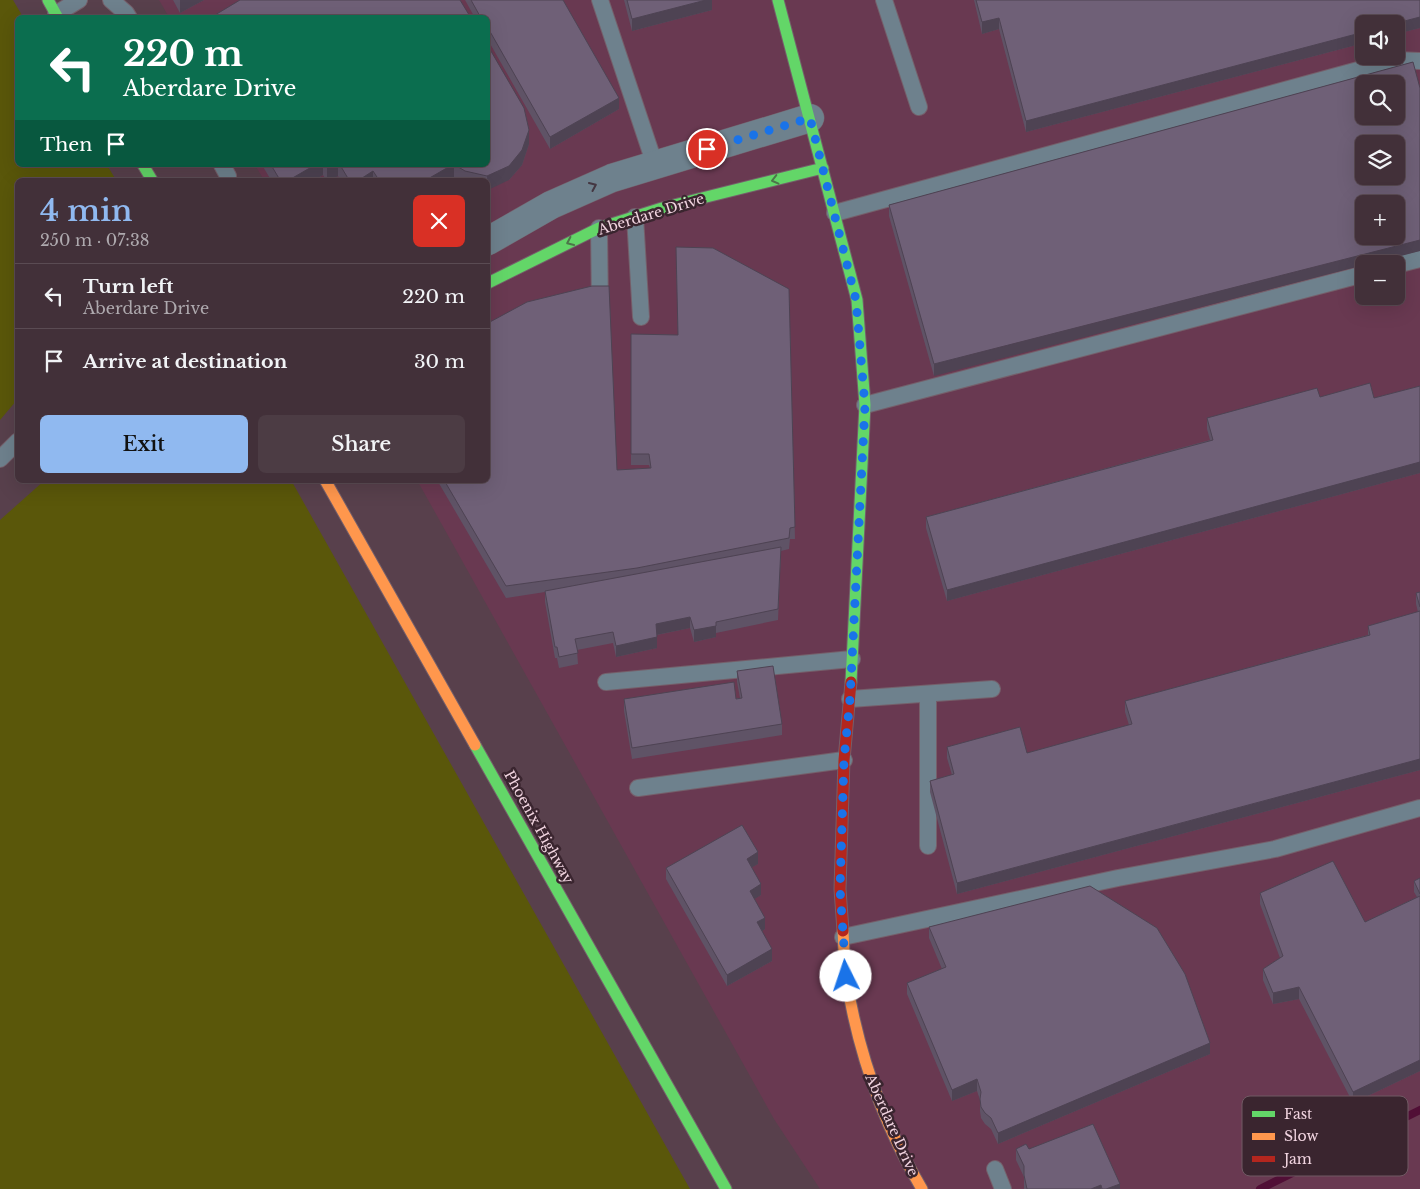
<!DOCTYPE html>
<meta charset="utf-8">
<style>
body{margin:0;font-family:"Libre Baskerville",serif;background:#4c3c44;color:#f1f3f6;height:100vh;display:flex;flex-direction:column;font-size:19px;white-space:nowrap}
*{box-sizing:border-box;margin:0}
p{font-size:16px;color:#aea9ae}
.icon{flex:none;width:28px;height:28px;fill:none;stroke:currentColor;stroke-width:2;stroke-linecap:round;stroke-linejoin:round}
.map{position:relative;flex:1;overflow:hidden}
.details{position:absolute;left:15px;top:178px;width:475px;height:305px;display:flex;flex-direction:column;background:#423039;border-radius:8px;box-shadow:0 5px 20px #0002,0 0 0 1px #5a4b53}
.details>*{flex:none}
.banner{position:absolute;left:15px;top:15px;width:475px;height:152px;border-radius:8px;box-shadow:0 5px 20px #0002,0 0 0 1px #5a4b53;background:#0b6e4f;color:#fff;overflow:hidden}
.tools{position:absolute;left:1355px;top:15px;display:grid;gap:10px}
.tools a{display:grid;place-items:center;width:50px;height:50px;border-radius:8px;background:#423039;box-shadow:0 5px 20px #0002,0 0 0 1px #5a4b53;font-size:25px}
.pin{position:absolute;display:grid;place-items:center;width:42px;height:42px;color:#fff;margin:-21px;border:2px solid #fff;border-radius:50%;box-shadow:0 1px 5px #0007}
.me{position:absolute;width:55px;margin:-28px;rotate:356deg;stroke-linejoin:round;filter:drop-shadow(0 0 4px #0008)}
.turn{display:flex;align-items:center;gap:18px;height:105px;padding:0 25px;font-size:22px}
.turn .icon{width:65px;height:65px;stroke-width:2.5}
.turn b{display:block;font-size:35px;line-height:42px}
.then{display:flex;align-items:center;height:48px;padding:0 25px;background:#0003;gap:10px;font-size:19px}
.round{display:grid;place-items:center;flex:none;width:52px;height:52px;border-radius:8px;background:#4c3c44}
.summary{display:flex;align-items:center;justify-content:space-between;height:85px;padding:0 25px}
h1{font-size:30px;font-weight:600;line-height:38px;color:#90b9f0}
.cta{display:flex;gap:10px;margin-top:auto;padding:10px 25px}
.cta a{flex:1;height:58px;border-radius:8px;background:#90b9f0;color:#111;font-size:20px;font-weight:600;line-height:58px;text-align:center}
.cta a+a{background:#4c3c44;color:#f1f3f6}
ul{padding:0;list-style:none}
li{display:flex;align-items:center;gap:15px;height:65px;padding:0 25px;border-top:1px solid #5a4b53}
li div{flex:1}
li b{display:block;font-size:19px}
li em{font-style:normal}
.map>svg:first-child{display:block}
</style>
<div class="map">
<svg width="1420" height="1189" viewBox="0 0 1420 1189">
<rect width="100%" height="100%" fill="#58404c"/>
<path fill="#693951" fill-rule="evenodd" d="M159,0H1420V1189H820L774,1119L417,480H488V180H264L255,165H488V18L169,17ZM1364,24H1396V56H1364ZM1364,84H1396V116H1364ZM1364,144H1396V176H1364ZM1364,204H1396V236H1364ZM1364,264H1396V296H1364Z"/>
<path fill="#5a570a" d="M0,0H13L23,17L18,18V165H107L116,180H18L17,400L0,420Z
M45,480H291L690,1189H0V520Z"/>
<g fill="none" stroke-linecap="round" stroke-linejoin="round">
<path stroke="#510f36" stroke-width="8" d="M1260,1189L1420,1110"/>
<g stroke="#755f6a" stroke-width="18">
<path id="lane" d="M111,0L126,13L129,18
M600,0L655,165
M884,0L919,107
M56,14L79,0
M222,165L228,176
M835,213L1395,60L1420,61
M635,217L641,317
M599,228L600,309
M1396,265L1420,259
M865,405L1364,274
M0,459L18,441
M606,682L852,659
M928,694V846
M850,699L992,689
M638,788L844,760
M843,937L1118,878L1275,849L1420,808
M995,1169L1003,1189"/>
</g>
<g stroke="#755f6a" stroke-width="29">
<path id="street" d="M488,241L551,205L612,178L810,118"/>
</g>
<g stroke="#755f6a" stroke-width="13">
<path id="fast" d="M48,0L58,18
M778,0L857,300L865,405L851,682
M143,165L152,180
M488,283L599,228L662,208L823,168
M475,745L726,1189"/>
</g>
<g stroke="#755f6a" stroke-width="13">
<path id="slow" d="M325,480L475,745
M843,931C844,947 844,962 846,977C858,1052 883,1124 922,1189"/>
</g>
<g stroke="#755f6a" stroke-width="13">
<path id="jam" d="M843,931L840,889L844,760L851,682"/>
</g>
<use href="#lane" stroke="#6e818d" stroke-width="16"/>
<use href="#street" stroke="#6e818d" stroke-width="28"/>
<use href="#fast" stroke="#63d668" stroke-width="11"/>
<use href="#slow" stroke="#ff974d" stroke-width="11"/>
<use href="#jam" stroke="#b3261e" stroke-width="11"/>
</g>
<path fill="#5f5366" d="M173,0H204L180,13Z
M465,0H563L619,109L550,149L488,40V18H475Z
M624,0H712V10L632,31Z
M974,0H1420V28L1396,34L1364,24V43L1026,132L999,29L982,34Z
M1413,62L934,376L889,216V205Z
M529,144L522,165L509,180H456L454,179L451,180H340L338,176L331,180H326L323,175L314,180H271L262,165H488Z
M789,289L795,539H790L789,549L781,551L778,620L716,633V637L694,642L690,628L657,635V648L616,657L613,643L577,650L578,664L559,668L557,658H555L545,602V592L506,598L437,480H488L617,470L650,468L649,465H631V334L678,335Z
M1420,386V473L947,601L926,528V517L1210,440L1207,429V418L1320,397L1374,398Z
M1420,592V770L957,894L930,792V781L952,775L947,758V747L1027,753L1129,725L1125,712V701L1368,635V626L1418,612L1416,604V593Z
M737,671L782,724V735L632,759L624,711V699L740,698L737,682Z
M758,864L752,867L761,895L754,899L765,929L762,931L772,961L727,986L666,879V868Z
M1420,878V1071L1353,1103L1299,999L1273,1004L1263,980V969L1280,958L1260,904V893L1365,922L1417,897L1414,892V881Z
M929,927L1210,1054L998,1144L991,1129L985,1124L981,1118L980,1111V1100L977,1091L952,1101L907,994V983L942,969L929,938Z
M1016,1149H1029L1120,1189H1024V1177L1016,1160Z"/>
<path fill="#4e4353" d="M180,0H204L180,13Z
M706,0H712V10L632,31V19Z
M1420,17V28L1396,34V24H1393Z
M999,18V29L982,34V22Z
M1364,32V43L1026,132V121Z
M619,98V109L550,149V137Z
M529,130V144L522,165L509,180L488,190L487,176Z
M315,165H323V175L314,180H289Z
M331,165H338V176L331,180H327V167Z
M452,165H454V179L451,180H426Z
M373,171V180H359Z
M1420,240V251L1370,264H1364V265L934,376V364Z
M1420,462V473L947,601V590Z
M690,617V628L656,635V624Z
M716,622V637L694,642V630Z
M657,637V648L616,657V646Z
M1420,759V770L957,894V883Z
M758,852V864L747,870V859Z
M761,884V895L750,902V891Z
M765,918V929L757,934V922Z
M772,949V961L727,986V975Z
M1299,987V999L1273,1004V993Z
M1210,1043V1054L998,1144V1133Z
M1420,1060V1071L1353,1103V1092Z
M977,1079V1091L952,1101V1090Z
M1120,1184V1189H1106Z
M1101,1185V1189H1091Z"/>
<path fill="#6f6077" stroke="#4e4353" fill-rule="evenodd" d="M240,0H460L471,18H210Z
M471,0H563L619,98L550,137L488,28V18H481Z
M627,0H706L632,19Z
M976,0H1420V17L1393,24H1364V32L1026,121L999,18L982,22Z
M488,46L524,108L529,130L522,150L509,166L487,176L465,171L455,165H488Z
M1413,62L1420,88V240L934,364L889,205ZM1364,84H1396V116H1364ZM1364,144H1396V176H1364ZM1364,204H1396V236H1364Z
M271,165H315L289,180H280Z
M340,165H452L426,180H385L384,178L379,180L373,171L359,180H349Z
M676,247L713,248L789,289L795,527L790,528L789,538L637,568L506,586L444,480H488V323L527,302L592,286H609L617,470L651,468L649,454H631V334L678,335Z
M1370,383L1374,398L1420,386V462L947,590L926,517L1213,440L1207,418L1317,388L1320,397Z
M781,547L778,609L716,622V626L694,630L690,617L656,624L657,637L616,646L613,632L575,639L578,653L559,657L557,647H555L545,591Z
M1420,592V607L1416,593Z
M1420,611V759L957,883L930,781L954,774L947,747L1020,727L1027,753L1132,724L1125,701L1370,635L1368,626Z
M773,666L782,724L632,748L624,699L734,682L736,699L742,698L737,671Z
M742,825L758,852L747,859L761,884L750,891L765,918L757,922L772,949L727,975L666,868Z
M1333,861L1365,922L1420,896V1060L1353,1092L1299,987L1273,993L1263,969L1283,956L1260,893Z
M1420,878V894L1414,881Z
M1090,886L1157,928L1185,974L1210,1043L998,1133L991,1118L985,1113L981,1107L980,1099L981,1092L977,1079L952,1090L907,983L946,967L929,927Z
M1093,1124L1120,1184L1106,1189H1102L1101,1185L1091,1189H1027L1024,1175V1166L1016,1149L1026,1144L1029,1149Z"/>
<defs><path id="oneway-chevron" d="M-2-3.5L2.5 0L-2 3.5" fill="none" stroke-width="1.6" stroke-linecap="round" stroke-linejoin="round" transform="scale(1.25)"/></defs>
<g stroke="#4c7549">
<use href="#oneway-chevron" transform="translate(775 180) rotate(166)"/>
<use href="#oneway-chevron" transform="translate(570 242) rotate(155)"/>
</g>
<use stroke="#443742" href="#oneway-chevron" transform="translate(593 186) rotate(-24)"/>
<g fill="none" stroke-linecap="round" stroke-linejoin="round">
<path stroke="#1a73e8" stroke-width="9" stroke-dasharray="0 16.2" d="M707,149L810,118L856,300L865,406L850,699L844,760L840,889L846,976"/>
</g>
<g text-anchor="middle" stroke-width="5" stroke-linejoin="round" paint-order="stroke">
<g font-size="14" fill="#f2d5e1" stroke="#3a252f">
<text transform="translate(651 214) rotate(-17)" y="5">Aberdare Drive</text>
<text transform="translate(539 827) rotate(61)" y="5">Phoenix Highway</text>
<text transform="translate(892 1125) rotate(66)" y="5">Aberdare Drive</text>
</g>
</g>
<rect x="1242" y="1096" width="166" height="80" rx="8" fill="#3a252f" stroke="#715a64" stroke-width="1"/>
<rect x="1252" y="1111" width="23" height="6" fill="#63d668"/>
<rect x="1252" y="1133" width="23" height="7" fill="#ff974d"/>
<rect x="1252" y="1156" width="23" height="6" fill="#b3261e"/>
<g font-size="14" fill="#f2d5e1">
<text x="1284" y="1119">Fast</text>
<text x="1284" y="1141">Slow</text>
<text x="1284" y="1164">Jam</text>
</g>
</svg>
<div class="tools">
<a><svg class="icon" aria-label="sound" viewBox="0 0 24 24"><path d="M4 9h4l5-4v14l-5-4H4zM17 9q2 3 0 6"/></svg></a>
<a><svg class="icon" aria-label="search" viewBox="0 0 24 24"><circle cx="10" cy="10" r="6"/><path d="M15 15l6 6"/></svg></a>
<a><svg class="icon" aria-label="layers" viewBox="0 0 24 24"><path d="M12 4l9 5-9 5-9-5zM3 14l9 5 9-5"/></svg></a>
<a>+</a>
<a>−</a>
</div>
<div class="pin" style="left:707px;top:149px;background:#d93025"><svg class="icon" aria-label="arrive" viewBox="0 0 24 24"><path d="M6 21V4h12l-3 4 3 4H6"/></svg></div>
<svg class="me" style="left:846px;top:976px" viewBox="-20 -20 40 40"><circle r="19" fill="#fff"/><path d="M0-13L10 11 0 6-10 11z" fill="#1a73e8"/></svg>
<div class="banner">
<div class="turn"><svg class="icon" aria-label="left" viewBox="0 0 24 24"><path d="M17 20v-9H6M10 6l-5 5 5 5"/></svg><div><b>220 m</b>Aberdare Drive</div></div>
<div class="then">Then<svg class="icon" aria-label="arrive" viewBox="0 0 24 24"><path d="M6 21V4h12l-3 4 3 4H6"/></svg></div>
</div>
<section class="details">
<div class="summary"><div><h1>4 min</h1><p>250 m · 07:38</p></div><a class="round" style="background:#d93025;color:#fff"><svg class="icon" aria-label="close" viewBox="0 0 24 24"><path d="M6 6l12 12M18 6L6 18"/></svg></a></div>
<ul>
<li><svg class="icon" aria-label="left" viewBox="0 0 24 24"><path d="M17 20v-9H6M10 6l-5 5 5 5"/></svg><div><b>Turn left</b><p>Aberdare Drive</p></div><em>220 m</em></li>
<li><svg class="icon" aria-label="arrive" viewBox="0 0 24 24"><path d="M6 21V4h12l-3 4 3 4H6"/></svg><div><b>Arrive at destination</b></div><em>30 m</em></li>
</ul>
<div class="cta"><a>Exit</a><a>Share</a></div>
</section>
</div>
